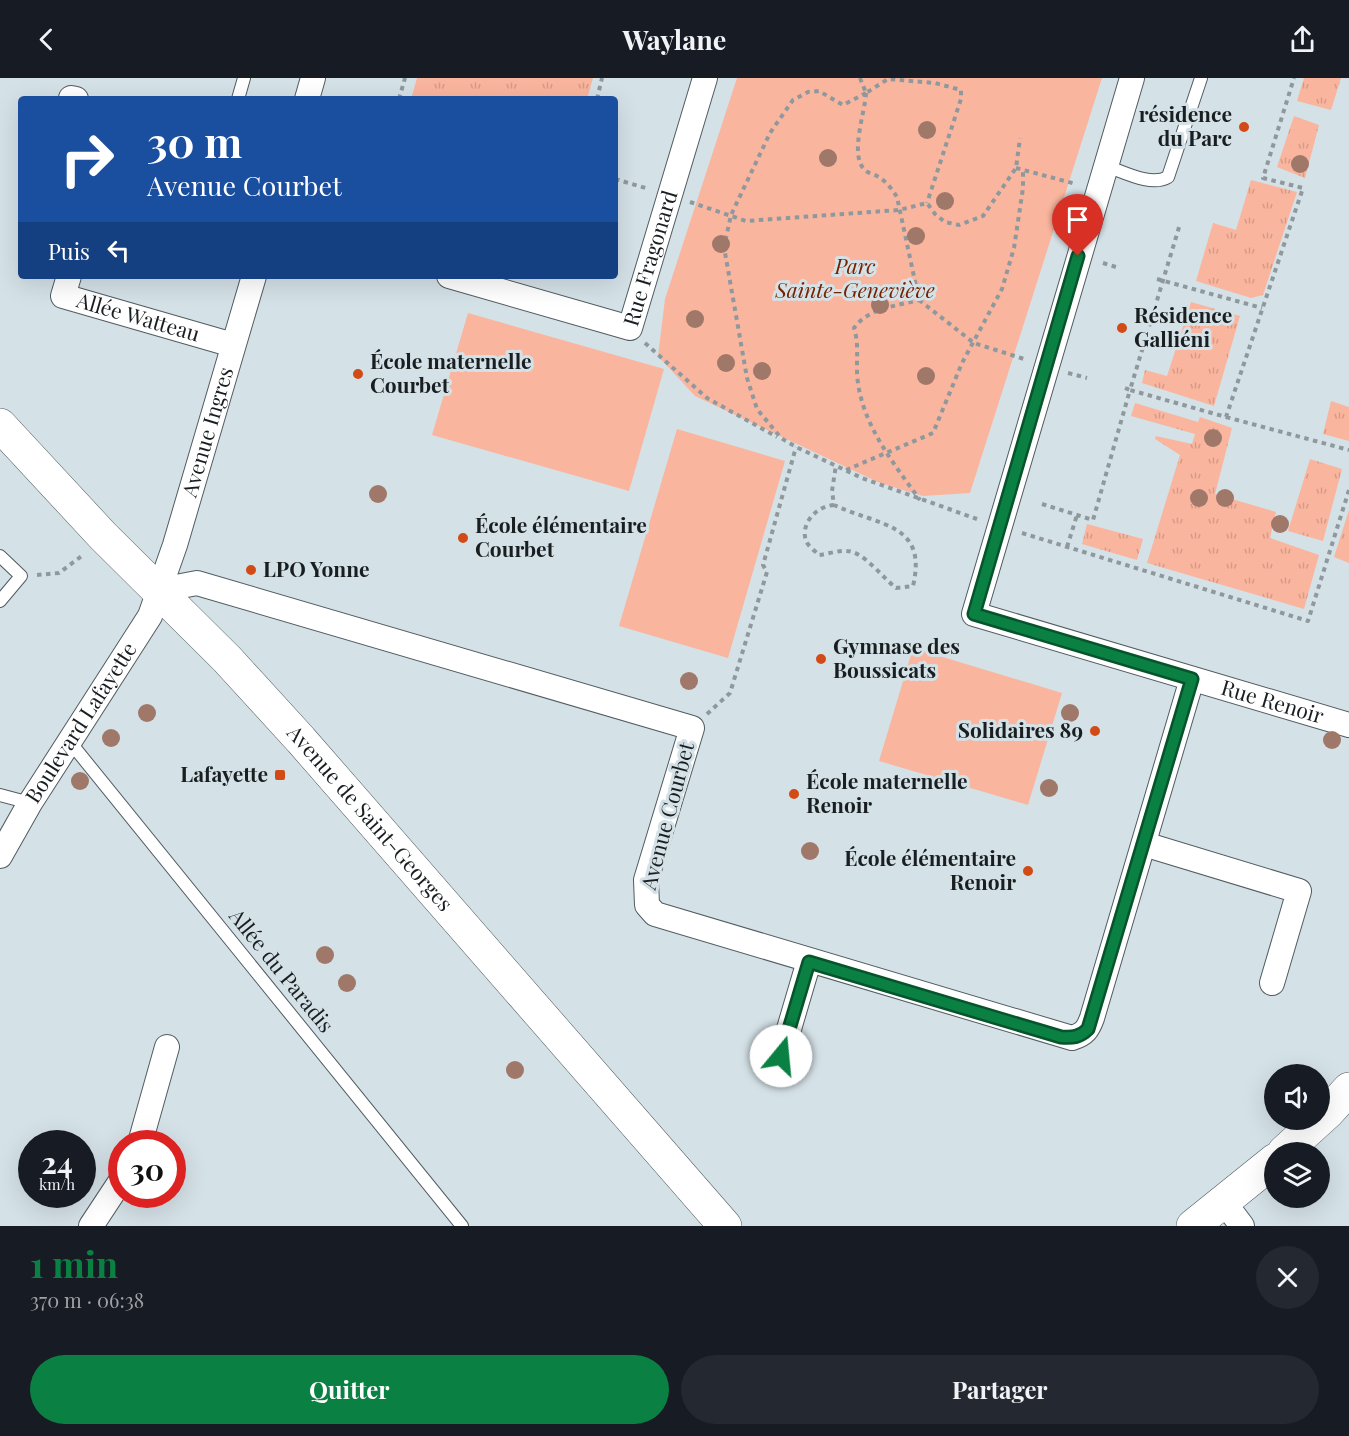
<!DOCTYPE html>
<html lang="fr">
<meta charset="utf-8">
<style>
body{margin:0;font-family:"Playfair Display",serif;background:#242831;color:#f1f3f6;height:100vh;display:flex;flex-direction:column;font-size:22px;white-space:nowrap}
*{box-sizing:border-box;margin:0}
p{font-size:20px;color:#9ea1a6}
.icon{flex:none;width:33px;height:33px;fill:none;stroke:currentColor;stroke-width:2;stroke-linecap:round;stroke-linejoin:round}
.map{position:relative;height:1148px;overflow:hidden}
.details{display:flex;flex-direction:column;background:#171b24;flex:1}
.details>*{flex:none}
.banner{position:absolute;left:18px;top:18px;width:600px;height:183px;border-radius:6px;box-shadow:0 6px 24px #0002;background:#1a4fa0;color:#fff;overflow:hidden}
.buttons{position:absolute;left:1264px;top:986px;display:grid;gap:12px}
.buttons a{display:grid;place-items:center;width:66px;height:66px;border-radius:50%;background:#171b24;box-shadow:0 6px 24px #0002;font-size:30px}
.speed{position:absolute;left:18px;top:1052px;display:flex;gap:12px;font-size:30px;font-weight:700;text-align:center}
.speed>*{display:grid;place-content:center;width:78px;height:78px;border-radius:50%;background:#171b24;box-shadow:0 6px 24px #0002;line-height:1}
.speed small{font-size:15px;font-weight:400}
.speed .limit{border:9px solid #d22;background:#fff;color:#111}
.pin{position:absolute;display:grid;place-items:center;width:51px;height:51px;color:#fff;margin:-62px -26px;border-radius:50% 50% 50% 0;rotate:-45deg;box-shadow:0 0 6px #0007}
.pin .icon{rotate:45deg}
.me{position:absolute;width:66px;margin:-33px;rotate:17deg;stroke-linejoin:round;filter:drop-shadow(0 0 4px #0008)}
.turn{display:flex;align-items:center;gap:21px;height:126px;padding:0 30px;font-size:27px}
.turn .icon{width:78px;height:78px;stroke-width:2.5}
.turn b{display:block;font-size:42px;line-height:51px}
.then{display:flex;align-items:center;height:57px;padding:0 30px;background:#0003;gap:12px;font-size:22px}
.round{display:grid;place-items:center;flex:none;width:63px;height:63px;border-radius:32px;background:#242831}
.headline{display:flex;align-items:center;justify-content:space-between;height:102px;padding:0 30px}
h1{font-size:36px;font-weight:700;line-height:45px;color:#0b8043}
.cta{display:flex;gap:12px;margin-top:auto;padding:12px 30px}
.cta a{flex:1;height:69px;border-radius:36px;background:#0b8043;color:#fff;font-size:24px;font-weight:700;line-height:69px;text-align:center}
.cta a+a{background:#242831;color:#f1f3f6}
header{display:flex;justify-content:space-between;align-items:center;height:78px;padding:0 30px;background:#171b24;font-size:27px;font-weight:700}
.map>svg:first-child{display:block}
</style>
<header><svg class="icon" aria-label="back" viewBox="0 0 24 24"><path d="M15 5l-7 7 7 7"/></svg>Waylane<svg class="icon" aria-label="share" viewBox="0 0 24 24"><path d="M12 15V3M7 8l5-5 5 5M5 13v7h14v-7"/></svg></header>
<div class="map">
<svg width="1349" height="1148" viewBox="0 0 1349 1148">
<defs>
<pattern id="grass-tufts" width="24" height="20" patternUnits="userSpaceOnUse" patternTransform="scale(1.5)"><rect width="24" height="20" fill="#fab59e"/><path d="M3 7l-1-3M5 7V3M7 7l1-3M15 17l-1-3M17 17v-4M19 17l1-3" fill="none" stroke="#d69b88"/></pattern>
</defs>
<rect width="100%" height="100%" fill="#d4e1e7"/>
<path fill="url(#grass-tufts)" d="M417,0H593L587,21H411Z
M1304,0H1341L1331,32L1297,23Z
M1294,38L1319,47L1305,100L1277,89Z
M1251,102L1297,114L1263,217L1251,220L1196,203L1213,145L1236,152Z
M1191,224L1240,238L1214,328L1142,305L1145,292L1167,298Z
M1331,323L1349,329V363L1323,356Z
M1135,325L1198,344L1200,339L1232,350L1215,416L1276,434L1270,460L1319,477L1304,531L1147,485L1180,377L1155,361L1156,358L1192,366L1195,356L1131,338Z
M1310,381L1342,391L1323,463L1288,453Z
M1349,432V485L1334,479Z
M1087,446L1143,461L1137,482L1082,466Z"/>
<path fill="#fab59e" d="M737,0H1102L970,415L923,418L880,405L695,318L658,278L665,221Z
M468,235L664,291L629,413L432,357Z
M677,351L785,383L728,580L619,548Z
M913,570L1062,615L1028,727L879,683Z"/>
<g fill="none" stroke-linecap="round" stroke-linejoin="round">
<g stroke="#515c61" stroke-width="14">
<path id="lane" d="M238,21L244,0
M1106,88C1124,94 1151,109 1168,99L1201,0
M0,478L21,498L0,523
M70,664L462,1148
M0,717L30,725"/>
</g>
<g stroke="#515c61" stroke-width="26">
<g id="street">
<path id="s1" d="M1132,0L974,536L1349,647"/>
<path d="M71,20L76,21"/>
<path d="M307,21L313,0"/>
<path id="s2" d="M69,198L63,218L233,267"/>
<path id="s3" d="M449,198L630,250L705,0"/>
<path d="M160,512L197,505L692,650L646,802L647,827L655,836L1072,960C1085,956 1088,951 1092,940L1192,601"/>
<path d="M1144,766L1299,813L1272,905"/>
<path id="s4" d="M0,778L30,725L150,538L175,467L254,198"/>
<path d="M781,978L809,883"/>
<path d="M140,1065L167,969"/>
<path d="M1224,1124L1242,1148"/>
<path d="M91,1148L122,1101"/>
</g>
</g>
<g stroke="#515c61" stroke-width="34">
<g id="secondary">
<path id="s5" d="M0,347L103,458L227,581L301,662L725,1148"/>
</g>
</g>
<g stroke="#515c61" stroke-width="34">
<path id="primary" d="M1284,1074L1327,1035L1349,1011
M1193,1148L1275,1082"/>
</g>
<path stroke="#8f999d" stroke-width="4" stroke-dasharray="4.5 4.5" stroke-linecap="butt" d="M860,0L866,15L888,1L935,5L961,12V21L927,125
M866,15L843,27L819,13L808,14L793,22L770,55L731,137L724,169L747,300L757,331L781,360L796,369L862,400L977,441
M866,15C865,35 849,78 865,92C868,95 873,96 877,98C886,103 892,111 897,119L919,222C897,228 868,230 854,250C860,269 855,285 858,305C864,349 894,386 920,422
M399,21L405,0
M597,21L602,0
M1016,90L1076,106
M615,101L649,111
M690,124L746,143L899,132L927,125L935,136L945,144L959,147L983,138L1016,90L1020,60
M1103,185L1119,190
M1157,201L1262,230
M919,222L974,265L1024,281
M645,265L707,320L777,359
M1068,295L1087,300
M1125,310L1130,312L1180,146
M1226,339L1349,372
M846,392L933,355L962,285L1002,211L1014,170L1023,110V91
M1042,426L1093,442L1130,312L1226,339L1303,110L1263,100L1294,0
M834,427C817,428 800,445 806,463C808,468 815,473 819,477C828,476 839,472 847,473C863,473 883,500 896,510L913,508C928,445 879,448 834,427L832,413L836,387
M1022,455L1308,543L1349,412
M1067,469L1077,437
M37,497L59,495L83,477
M707,636L730,615L767,494L763,487L796,369"/>
<use href="#lane" stroke="#fff" stroke-width="12"/>
<use href="#street" stroke="#fff" stroke-width="24"/>
<use href="#secondary" stroke="#fff" stroke-width="33"/>
<use href="#primary" stroke="#fff" stroke-width="33"/>
</g>
<g fill="#9f7869">
<circle cx="927" cy="52" r="9"/>
<circle cx="828" cy="80" r="9"/>
<circle cx="1300" cy="86" r="9"/>
<circle cx="945" cy="123" r="9"/>
<circle cx="916" cy="158" r="9"/>
<circle cx="721" cy="166" r="9"/>
<circle cx="880" cy="227" r="9"/>
<circle cx="695" cy="241" r="9"/>
<circle cx="726" cy="285" r="9"/>
<circle cx="762" cy="293" r="9"/>
<circle cx="926" cy="298" r="9"/>
<circle cx="1213" cy="360" r="9"/>
<circle cx="378" cy="416" r="9"/>
<circle cx="1199" cy="420" r="9"/>
<circle cx="1225" cy="420" r="9"/>
<circle cx="1280" cy="446" r="9"/>
<circle cx="689" cy="603" r="9"/>
<circle cx="147" cy="635" r="9"/>
<circle cx="1070" cy="635" r="9"/>
<circle cx="111" cy="660" r="9"/>
<circle cx="1332" cy="662" r="9"/>
<circle cx="80" cy="703" r="9"/>
<circle cx="1049" cy="710" r="9"/>
<circle cx="810" cy="773" r="9"/>
<circle cx="325" cy="877" r="9"/>
<circle cx="347" cy="905" r="9"/>
<circle cx="515" cy="992" r="9"/>
</g>
<g fill="none" stroke-linecap="round" stroke-linejoin="round">
<g stroke="#07532c" stroke-width="15">
<path id="route" d="M781,978L809,884L1061,959C1073,960 1080,959 1088,951L1192,601L974,536L1078,178"/>
</g>
<use href="#route" stroke="#0b8043" stroke-width="10"/>
</g>
<g fill="#d24b16" stroke="#d4e1e7" stroke-width="2">
<circle cx="1244" cy="49" r="6"/>
<circle cx="1122" cy="250" r="6"/>
<circle cx="358" cy="296" r="6"/>
<circle cx="463" cy="460" r="6"/>
<circle cx="251" cy="492" r="6"/>
<circle cx="821" cy="581" r="6"/>
<circle cx="1095" cy="653" r="6"/>
<rect x="274" y="691" width="12" height="12" rx="3"/>
<circle cx="794" cy="716" r="6"/>
<circle cx="1028" cy="793" r="6"/>
</g>
<g text-anchor="middle" stroke-width="6" stroke-linejoin="round" paint-order="stroke">
<g font-size="21" font-weight="bold" fill="#191e20" stroke="#d4e1e7" text-anchor="start">
<text x="1232" y="44" text-anchor="end">résidence<tspan x="1232" dy="24">du Parc</tspan></text>
<text x="1134" y="245">Résidence<tspan x="1134" dy="24">Galliéni</tspan></text>
<text x="370" y="291">École maternelle<tspan x="370" dy="24">Courbet</tspan></text>
<text x="475" y="455">École élémentaire<tspan x="475" dy="24">Courbet</tspan></text>
<text x="263" y="499">LPO Yonne</text>
<text x="833" y="576">Gymnase des<tspan x="833" dy="24">Boussicats</tspan></text>
<text x="1083" y="660" text-anchor="end">Solidaires 89</text>
<text x="268" y="704" text-anchor="end">Lafayette</text>
<text x="806" y="711">École maternelle<tspan x="806" dy="24">Renoir</tspan></text>
<text x="1016" y="788" text-anchor="end">École élémentaire<tspan x="1016" dy="24">Renoir</tspan></text>
</g>
<g font-size="21" fill="#191e20" stroke="#d4e1e7">
<text dy="7" stroke="none"><textPath href="#s3" startOffset="261">Rue Fragonard</textPath></text>
<text dy="7" stroke="none"><textPath href="#s2" startOffset="99">Allée Watteau</textPath></text>
<text dy="7" stroke="none"><textPath href="#s4" startOffset="476">Avenue Ingres</textPath></text>
<text dy="7" stroke="none"><textPath href="#s1" startOffset="870">Rue Renoir</textPath></text>
<text dy="7" stroke="none"><textPath href="#s4" startOffset="156">Boulevard Lafayette</textPath></text>
<text transform="translate(668 738) rotate(-75)" y="7">Avenue Courbet</text>
<text dy="7" stroke="none"><textPath href="#s5" startOffset="540">Avenue de Saint-Georges</textPath></text>
<text transform="translate(281 893) rotate(51)" y="7">Allée du Paradis</text>
</g>
<g font-size="21" font-style="italic" fill="#742302" stroke="#d4e1e7">
<text x="855" y="196">Parc<tspan x="855" dy="24">Sainte-Geneviève</tspan></text>
</g>
</g>
</svg>
<div class="buttons">
<a><svg class="icon" aria-label="sound" viewBox="0 0 24 24"><path d="M4 9h4l5-4v14l-5-4H4zM17 9q2 3 0 6"/></svg></a>
<a><svg class="icon" aria-label="layers" viewBox="0 0 24 24"><path d="M12 4l9 5-9 5-9-5zM3 14l9 5 9-5"/></svg></a>
</div>
<div class="speed"><div>24<small>km/h</small></div><div class="limit">30</div></div>
<div class="pin" style="left:1078px;top:178px;background:#d93025"><svg class="icon" aria-label="arrive" viewBox="0 0 24 24"><path d="M6 21V4h12l-3 4 3 4H6"/></svg></div>
<svg class="me" style="left:781px;top:978px" viewBox="-20 -20 40 40"><circle r="19" fill="#fff"/><path d="M0-13L10 11 0 6-10 11z" fill="#0b8043"/></svg>
<div class="banner">
<div class="turn"><svg class="icon" aria-label="right" viewBox="0 0 24 24"><path d="M7 20v-9h11M14 6l5 5-5 5"/></svg><div><b>30 m</b>Avenue Courbet</div></div>
<div class="then">Puis<svg class="icon" aria-label="left" viewBox="0 0 24 24"><path d="M17 20v-9H6M10 6l-5 5 5 5"/></svg></div>
</div>
</div>
<section class="details">
<div class="headline"><div><h1>1 min</h1><p>370 m · 06:38</p></div><a class="round"><svg class="icon" aria-label="close" viewBox="0 0 24 24"><path d="M6 6l12 12M18 6L6 18"/></svg></a></div>
<div class="cta"><a>Quitter</a><a>Partager</a></div>
</section>
